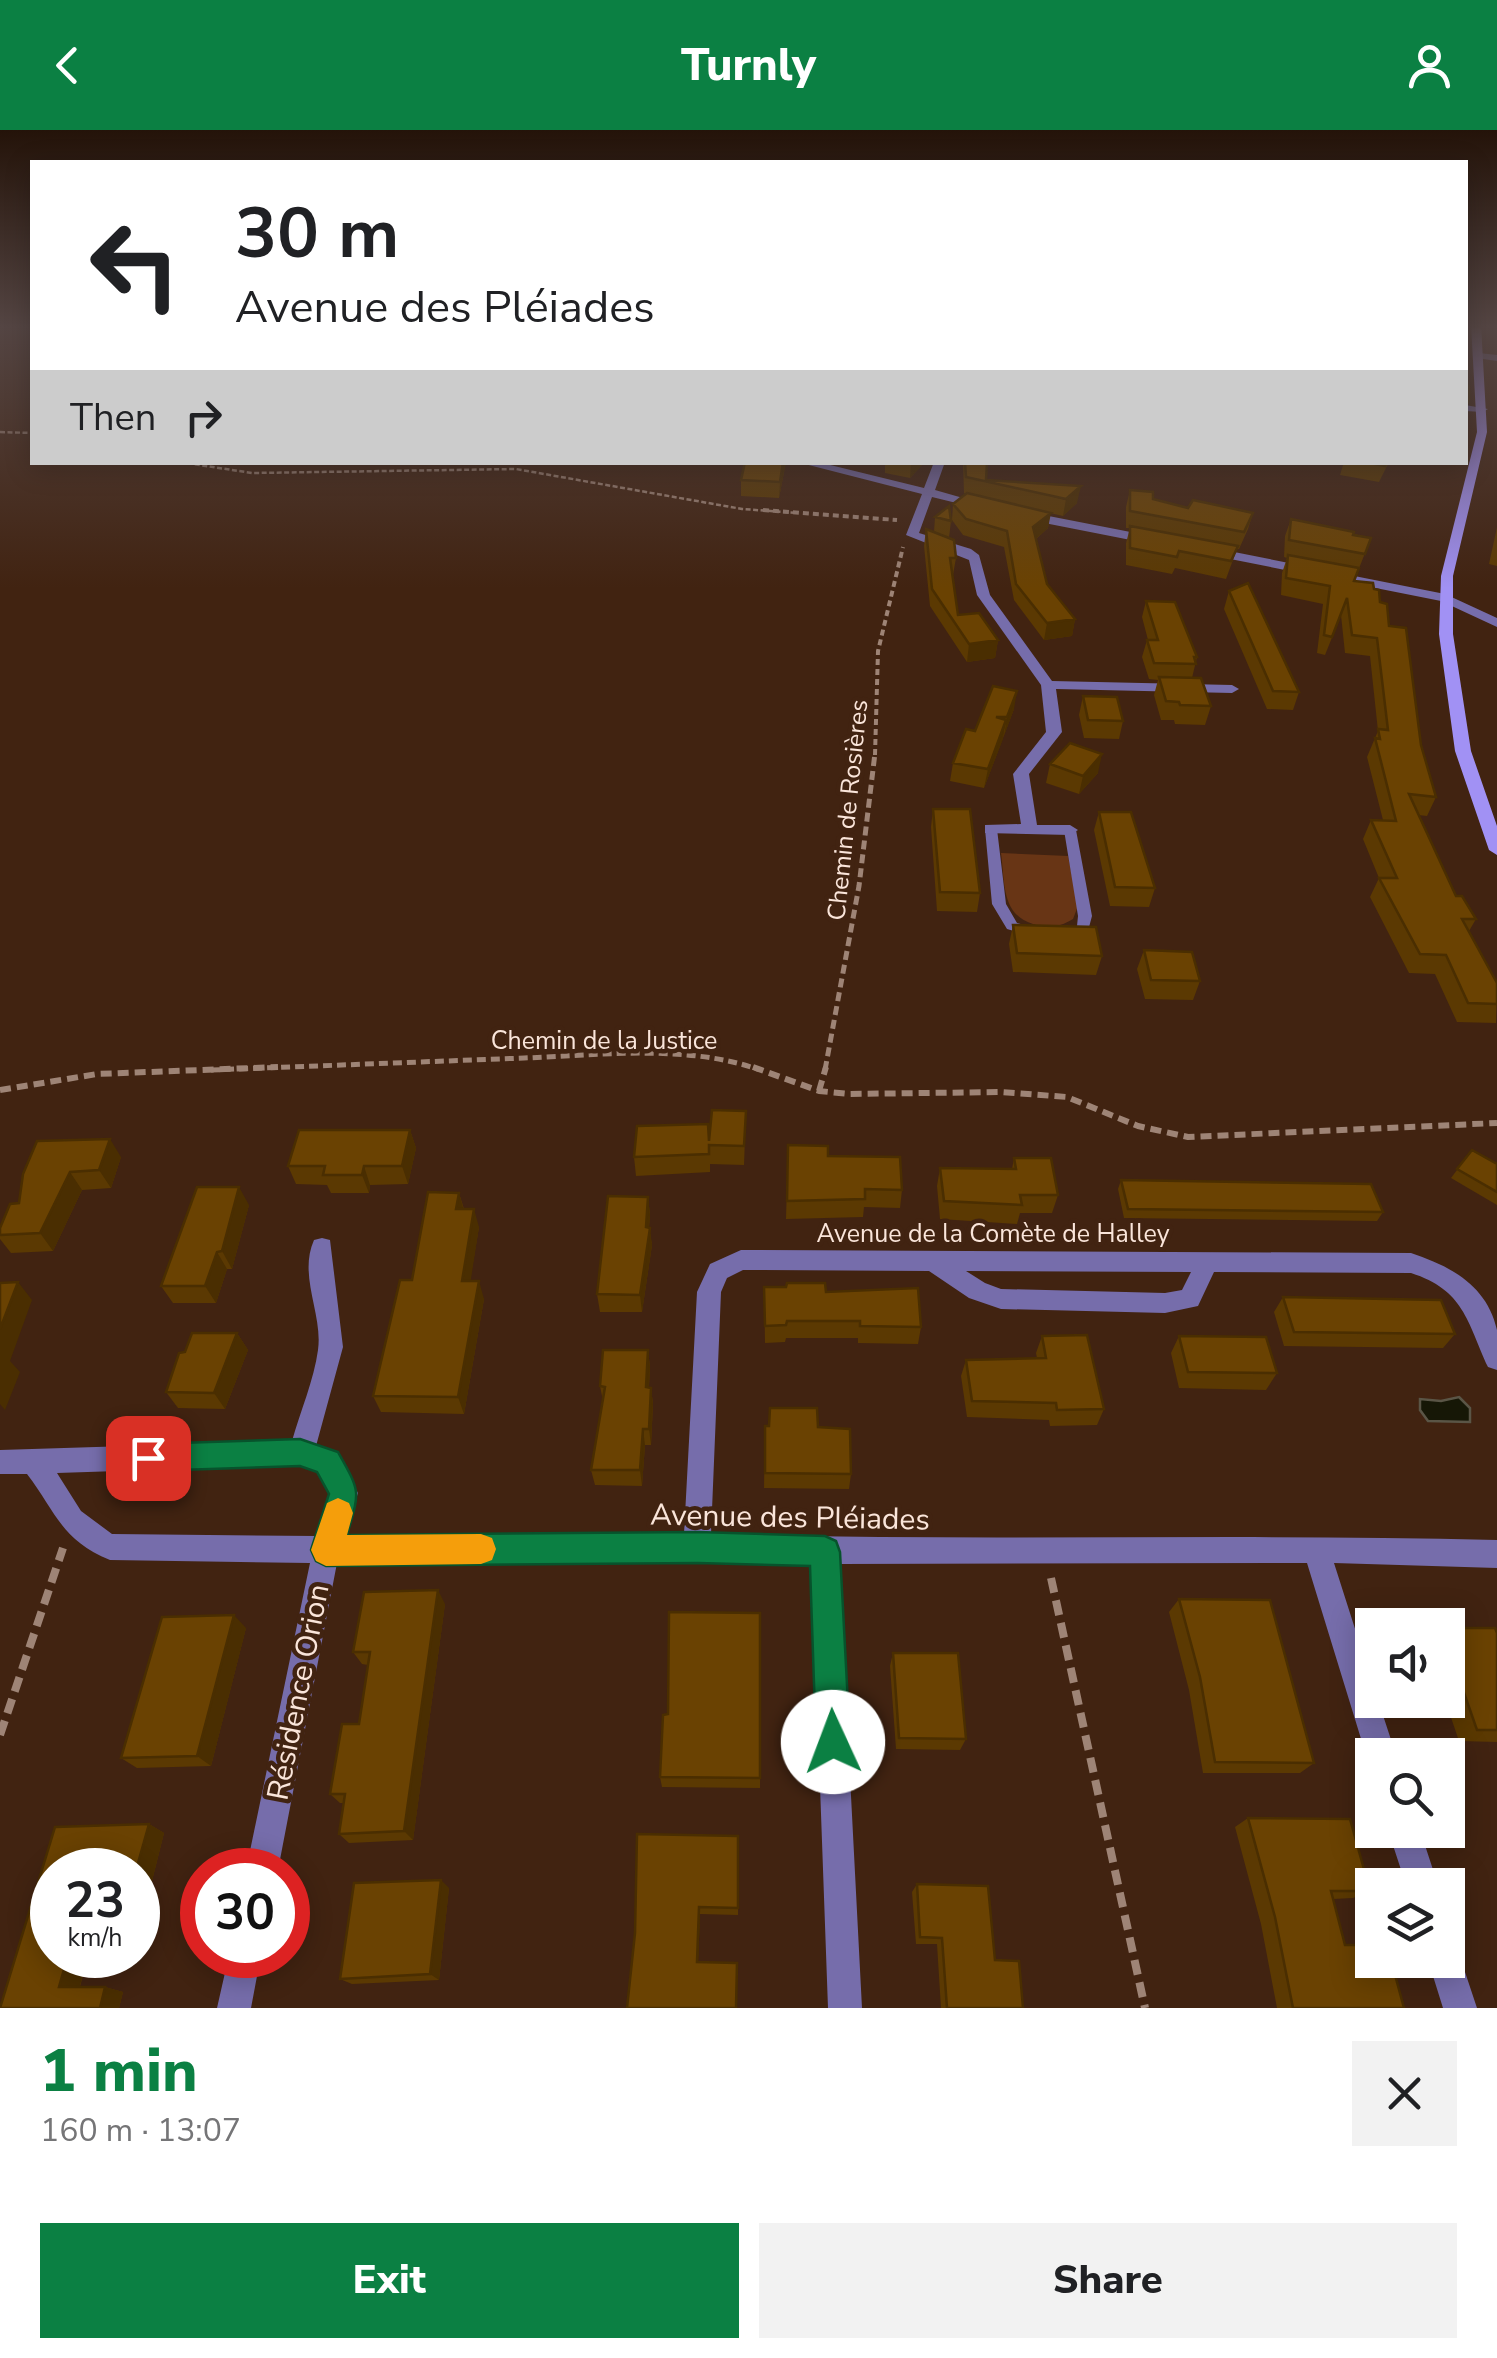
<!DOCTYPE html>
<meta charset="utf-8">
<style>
body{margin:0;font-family:"Nunito Sans",sans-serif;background:#f2f2f2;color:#202124;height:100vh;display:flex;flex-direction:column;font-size:38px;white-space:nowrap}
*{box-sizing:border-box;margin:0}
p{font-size:32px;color:#757577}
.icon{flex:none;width:55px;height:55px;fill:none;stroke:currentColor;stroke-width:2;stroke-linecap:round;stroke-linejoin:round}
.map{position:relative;height:1878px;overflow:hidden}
.drawer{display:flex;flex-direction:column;background:#fff;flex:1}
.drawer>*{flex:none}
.hud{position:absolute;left:30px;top:30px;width:1438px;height:305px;border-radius:0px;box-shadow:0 5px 25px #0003;background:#fff;color:#202124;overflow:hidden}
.fabs{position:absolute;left:1355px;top:1478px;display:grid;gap:20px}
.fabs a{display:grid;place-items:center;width:110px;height:110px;border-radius:0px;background:#fff;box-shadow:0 5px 25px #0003;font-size:50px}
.speed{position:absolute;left:30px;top:1718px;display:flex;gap:20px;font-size:50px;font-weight:700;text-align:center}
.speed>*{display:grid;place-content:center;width:130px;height:130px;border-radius:50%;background:#fff;box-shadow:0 5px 25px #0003;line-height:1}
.speed small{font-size:25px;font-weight:400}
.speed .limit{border:15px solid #d22;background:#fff;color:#111}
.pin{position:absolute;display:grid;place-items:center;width:85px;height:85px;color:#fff;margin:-42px;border-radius:20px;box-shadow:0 5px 15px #0006}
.me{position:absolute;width:110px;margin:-55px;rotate:358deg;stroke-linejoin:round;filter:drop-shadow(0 0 8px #0008)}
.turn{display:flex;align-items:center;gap:35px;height:210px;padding:0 40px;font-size:45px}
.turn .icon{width:130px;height:130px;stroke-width:2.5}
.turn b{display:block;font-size:70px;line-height:85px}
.then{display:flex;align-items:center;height:95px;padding:0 40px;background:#0003;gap:20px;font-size:38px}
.round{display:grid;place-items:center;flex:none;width:105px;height:105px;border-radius:0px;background:#f2f2f2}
.head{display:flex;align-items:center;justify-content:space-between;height:170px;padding:0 40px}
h1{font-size:60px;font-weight:800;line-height:75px;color:#0b8043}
.button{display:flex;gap:20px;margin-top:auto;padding:20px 40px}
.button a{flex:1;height:115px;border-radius:0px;background:#0b8043;color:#fff;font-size:40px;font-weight:800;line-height:115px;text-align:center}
.button a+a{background:#f2f2f2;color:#202124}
header{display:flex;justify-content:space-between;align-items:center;height:130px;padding:0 40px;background:#0b8043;color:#fff;font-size:45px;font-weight:800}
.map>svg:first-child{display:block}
</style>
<header><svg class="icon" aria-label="back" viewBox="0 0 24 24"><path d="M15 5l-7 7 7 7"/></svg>Turnly<svg class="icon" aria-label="person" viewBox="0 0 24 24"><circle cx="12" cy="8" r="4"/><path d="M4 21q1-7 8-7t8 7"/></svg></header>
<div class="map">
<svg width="1497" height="1878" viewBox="0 0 1497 1878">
<rect width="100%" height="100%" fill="#412311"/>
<path fill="#683515" d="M1001,723L1068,726L1078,776L1073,789C1060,797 1048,799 1033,794C1001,785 1005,751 1001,723Z"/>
<path fill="#161706" stroke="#5a5546" stroke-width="2.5" d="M1459,1267L1470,1278V1292L1428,1291L1420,1280V1269L1441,1271Z"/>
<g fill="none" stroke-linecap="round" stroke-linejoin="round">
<path stroke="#9e8476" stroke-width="2.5" stroke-dasharray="5 2.5" stroke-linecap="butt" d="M0,302L32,303
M180,332L252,343L516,339L742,379L798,383"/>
<path stroke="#9e8476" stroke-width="4" stroke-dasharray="6 4" stroke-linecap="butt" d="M763,380L897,390
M875,625L878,521L903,417"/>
<path stroke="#9e8476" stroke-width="5" stroke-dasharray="9 5" stroke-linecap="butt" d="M211,940C316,936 420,932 524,928C600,925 688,914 760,940
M825,940L859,756L875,623"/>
<path stroke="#9e8476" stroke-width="6" stroke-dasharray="11 6" stroke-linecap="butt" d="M753,937L819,961L849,964L1000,962L1067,967L1138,996L1188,1007L1497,993
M0,960L97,944L278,937
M819,961L826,937"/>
<path stroke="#9e8476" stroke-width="8" stroke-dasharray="15 8" stroke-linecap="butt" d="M1051,1448L1145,1878
M0,1605L63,1418"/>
<path fill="#766dab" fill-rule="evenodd" d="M991,695L997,699L1006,774L1017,793L1035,798L1037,801L1035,804L1030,806L1007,799L992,774L985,699Z
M1070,696L1076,700L1092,786L1088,801L1076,808L1063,806L1061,803L1063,800L1077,796L1078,786L1064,700Z"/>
<path fill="#766dab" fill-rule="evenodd" d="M1479,223L1497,225V231L1476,228Z
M1465,275L1488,279L1483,282L1465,281Z
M797,332H818L924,358L934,332H945L935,360L991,376L985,380L932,367L919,403L971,419L979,425L990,465L1052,551L1232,555L1239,559L1232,563L1056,559L1062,602L1029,644L1037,695H1070L1078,700L1070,705L985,703V695L1021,694L1013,644L1046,602L1041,555L977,465L969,430L906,405L922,364Z
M1023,381L1151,406L1157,410L1151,414L1019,388V382Z
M1209,417L1445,464L1497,488V497L1441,471L1205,424V418Z
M322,1108L330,1110L343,1217L316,1316L336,1323L358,1363L344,1406L684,1404L697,1162L710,1134L741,1120L1411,1123C1450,1136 1487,1155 1497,1200C1497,1212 1497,1227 1497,1240L1488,1237C1467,1191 1464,1160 1411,1143L1214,1142L1198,1176L1165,1183L1001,1179L969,1168L929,1141L743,1140L727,1148L721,1162L711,1404C973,1412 1235,1403 1497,1410V1438L1334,1433L1372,1552V1570H1378L1396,1625H1372V1636L1366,1625L1307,1433L839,1434L862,1878H828L812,1434L697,1430L337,1433L278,1740H246L310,1433L110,1430C61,1410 56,1382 27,1344H0V1320L292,1311C300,1282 314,1250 318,1220C323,1184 298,1146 314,1110ZM966,1141L1191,1142L1182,1160L1165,1163L1001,1159L985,1153ZM301,1335L318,1341L331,1364L317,1406L112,1404L81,1381L57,1343Z
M1388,1700H1420L1438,1755H1406Z
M1448,1815L1457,1818L1477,1878H1443L1428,1830H1448Z
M229,1825H261L251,1878H217Z"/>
<path fill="#a191f4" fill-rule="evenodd" d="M1471,195H1481L1487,302L1453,446V504L1471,621L1497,696V725L1489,720L1455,621L1439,504L1441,446L1477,302Z"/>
</g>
<path fill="#5b3902" d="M745,332H786L779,368L741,366V350Z
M885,332H925L910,348L885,343Z
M963,332H987L986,350L1077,373L1063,386L1050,383L1048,398L1036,409L1047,454L1075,489L1072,506L1044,510L1014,470L1004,417L963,405L952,390L953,374L966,364L964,363Z
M1344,332H1389L1379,352L1340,345Z
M1130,360L1153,369L1188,378L1253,383L1248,399L1239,419H1237L1226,449L1175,438L1172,444L1126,435V413L1130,398H1126V377Z
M935,387L951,391L949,408L956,428L953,445L958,485L998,510L995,528L967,532L930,476L924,416L926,399L934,402Z
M1291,389L1371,408L1354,451L1374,459L1389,496L1436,667L1427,686L1418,685L1456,766L1476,789L1469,801L1497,853L1496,893L1457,892L1435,844L1409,843L1370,767L1379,748L1363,709L1371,690H1383L1367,627L1378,601L1370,526L1345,523L1341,485L1325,525L1317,523L1323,474L1281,465L1282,443L1287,428L1284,427L1285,406Z
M1497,397V436L1489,434Z
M1229,461L1299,562L1293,580L1267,579L1224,479Z
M1146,471L1197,527L1192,548L1211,576L1205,595L1175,594L1174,590H1161L1154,565L1158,550L1149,549L1142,527L1147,510H1148L1142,487Z
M1083,566L1123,591L1119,609L1084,608L1079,585Z
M1014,579L984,658L950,651L953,633L975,601Z
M1050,634L1098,643L1079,664L1046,653Z
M933,679L980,763L977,782L937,781L931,697Z
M1099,682L1155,758L1149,777L1110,776L1094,700Z
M1013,795L1102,826L1096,845L1013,842L1009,814Z
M1144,820L1200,851L1193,870L1145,869L1137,839Z
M746,981L744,1035L710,1034V1042L636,1046L634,1027L709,1011Z
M410,1000L416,1018L408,1054L370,1055L369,1063H331L327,1055L296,1054L288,1036Z
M788,1015L828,1026L902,1060L900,1078L864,1077L863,1087L786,1089Z
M1472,1020L1497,1034V1075L1451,1048Z
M121,1027L111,1058L82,1060L53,1121L11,1123L0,1109V1098L19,1073L23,1044Z
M1014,1028L1058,1065L1052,1083H1020L1017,1094L940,1089L937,1056L940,1038L1012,1039Z
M1121,1050L1383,1082L1377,1091L1124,1088L1118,1059Z
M459,1063L464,1079L479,1097L470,1151L484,1169L464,1284L381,1282L373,1266L412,1150Z
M648,1067L650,1085L649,1097L652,1115L642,1182H600L597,1164Z
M249,1075L232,1139H227L216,1173H173L161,1156Z
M764,1157L826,1162L921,1197L918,1214L858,1213V1208H786L785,1212L765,1213Z
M1283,1167L1455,1204L1443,1218L1284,1216L1274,1182Z
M237,1203L248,1220L225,1279L178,1278L166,1262L185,1222Z
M1042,1206L1104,1279L1097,1295L1050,1296L1049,1290L967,1287L961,1246L966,1230L1037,1228L1036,1223Z
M1179,1206L1277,1243L1266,1260L1179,1258L1171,1223Z
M648,1220L650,1237L649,1257L651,1258L653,1274L651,1315H645L642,1356L595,1355L591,1340L603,1271L600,1256Z
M765,1296L818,1297L851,1344L849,1359L764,1358Z
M1179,1469L1314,1633L1300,1643H1203L1189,1560L1169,1482Z
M445,1474L413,1710L349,1713L339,1704L344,1673H340L330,1664L359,1594L368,1535L362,1534L353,1522Z
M760,1483V1658L662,1657L660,1647L668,1584Z
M246,1498L211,1636L137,1638L121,1628Z
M1448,1498L1497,1503V1612L1459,1611L1445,1570H1448Z
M893,1523L966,1609L960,1620L896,1619L890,1536Z
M1248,1688L1370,1761L1353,1768L1333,1769L1345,1815L1404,1878H1277L1261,1794L1235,1697Z
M149,1694L164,1703L150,1759H138V1740H52L88,1825L80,1857H105L123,1862L119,1878H0L55,1697Z
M738,1706V1785L700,1784L698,1832L627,1878Z
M917,1754L995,1830L1023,1878H941L937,1814H916L912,1762Z
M449,1758L439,1850L352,1854L340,1849Z"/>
<path fill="#4a2e01" d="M783,332H786L779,368L780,352Z
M911,332H925L910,348Z
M1081,356L1077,373L1063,386L1066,369Z
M1051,383L1048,398L1030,414L1033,397Z
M1075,489L1072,506L1044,510L1047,493Z
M998,510L995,528L967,532L969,514Z
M1017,561L1014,579L1004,606L1007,587Z
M1006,590L1003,609L984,658L988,639Z
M1102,624L1098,643L1079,664L1083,646Z
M410,1000L416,1018L408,1054L402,1036Z
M110,1009L121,1027L111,1058L99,1040Z
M364,1036L370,1055L369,1063L362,1045Z
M70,1042L82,1060L53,1121L40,1103Z
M239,1057L249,1075L232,1139L222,1121Z
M459,1063L464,1081L456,1079Z
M648,1067L650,1085L648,1115L646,1097Z
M474,1079L479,1097L468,1168L462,1151Z
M650,1098L652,1115L642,1182L640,1165Z
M217,1122L227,1139L216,1173L205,1156Z
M479,1151L484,1169L464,1284L458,1267Z
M18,1152L32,1170L10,1231L20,1242L5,1280L0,1274V1199Z
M237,1203L248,1220L225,1279L214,1263Z
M648,1220L650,1237L648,1274L646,1257Z
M651,1258L653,1274L651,1315L649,1299Z
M643,1299L645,1315L642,1356L640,1340Z
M438,1460L445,1474L413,1710L404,1701Z
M234,1485L246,1498L211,1636L197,1626Z
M149,1694L164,1703L150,1759L138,1753V1740H136Z
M441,1750L449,1758L439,1850L430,1844Z
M699,1777L700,1784L698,1838L697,1832Z
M68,1825H88L78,1863L59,1857Z
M105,1857L123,1862L119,1878H100Z"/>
<path fill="#6a4202" stroke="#4a2e01" stroke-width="2.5" d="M1465,251L1469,257V269L1465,279Z
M745,332H783L780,352L741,350Z
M965,332H987L986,350L1081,356L1066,369L966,347Z
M1366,332H1387L1385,336Z
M1130,360L1153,362V369L1188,378L1193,370L1253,383L1244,402L1130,381Z
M967,363L1051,383L1033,397L1047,454L1075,489L1047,493L1016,454L1007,401L966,389L953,374Z
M949,376L951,391L935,387Z
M1291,389L1354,402L1353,405L1371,408L1365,424L1289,410Z
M1130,396L1238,416L1231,431L1179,421L1177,427L1130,418Z
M926,399L954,410L956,428H950L958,485L979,483L998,510L969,514L932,459Z
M1288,425L1359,438L1354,451L1373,453L1374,459L1379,460L1380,472L1387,474L1389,496L1406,498L1421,615L1436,667L1409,664L1456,766H1462L1476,789H1462L1497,853V874L1468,873L1446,825L1420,824L1379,748H1397L1371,690L1396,691L1375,608L1380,609L1378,599L1388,600L1377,508L1352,505L1347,468L1332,507L1324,505L1330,456L1286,448Z
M1248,453L1299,562L1273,561L1229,461Z
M1146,471L1175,472L1197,527H1194L1196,534L1154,533L1147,510H1158Z
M1159,547L1201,548L1211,576L1180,575L1179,572L1166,571Z
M993,556L1017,561L1007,587H996L1006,590L988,639L953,633L966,599L975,601Z
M1083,566L1117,567L1123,591L1088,590Z
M1070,613L1102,624L1083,646L1050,634Z
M933,679H970L980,763L940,762Z
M1099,682H1131L1155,758L1115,757Z
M1013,795L1096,797L1102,826L1017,823Z
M1144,820L1192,822L1200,851L1151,850Z
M712,980L746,981L744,1016L709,1015V1024L634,1027L637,996L708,994L709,1011Z
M299,1000H410L402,1036H364L362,1045H323L325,1036H288Z
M110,1009L99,1040L70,1042L40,1103L0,1105V1098L10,1074L19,1073L23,1044L37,1011Z
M788,1015L828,1016V1026L900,1027L902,1060L865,1059V1069L787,1071Z
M1472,1020L1497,1034V1062L1457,1039Z
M1014,1028H1051L1058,1065H1020L1022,1075L944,1071L940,1038L1016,1039Z
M1121,1050L1371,1054L1383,1082L1128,1079Z
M197,1057H239L222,1121L217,1122L205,1156H161Z
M428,1062L459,1063L456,1079H474L462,1151H479L458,1267L373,1266L400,1150H412Z
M608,1066L648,1067L646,1097L650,1098L640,1165L597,1164Z
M18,1152L0,1199V1153Z
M787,1153H825L826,1162L918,1158L921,1197L860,1196V1191H787L786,1195L765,1196L764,1157H786Z
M1283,1167L1441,1170L1455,1204L1294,1202Z
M192,1203H237L214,1263L166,1262L179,1223L185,1222Z
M1087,1205L1104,1279L1057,1280L1056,1273L972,1271L966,1230L1046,1228L1042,1206Z
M1179,1206L1266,1207L1277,1243L1188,1242Z
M603,1220H648L646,1257L651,1258L649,1299H643L640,1340H591L605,1257L600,1256Z
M770,1278H817L818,1297L850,1299L851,1344L765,1343V1296H769Z
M438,1460L404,1701L339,1704L345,1664H330L342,1594H359L370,1522H353L364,1462Z
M1179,1469L1270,1470L1314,1633L1215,1632L1200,1547Z
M669,1482L760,1483V1648L660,1647L663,1585L668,1584Z
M234,1485L197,1626L121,1628L162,1487Z
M1448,1498H1495L1497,1503V1600H1477L1448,1517Z
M893,1523H958L966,1609L899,1608Z
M1248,1688L1350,1689L1370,1761H1331L1345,1815H1372V1830H1391L1404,1878H1293L1275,1787Z
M149,1694L136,1740H52V1825H68L59,1857H105L100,1878H0L55,1697Z
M637,1704L738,1706V1778L699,1777L697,1832L737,1833L736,1878H627L635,1803Z
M441,1750L430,1844L340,1849L354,1753Z
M917,1754L988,1756L995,1830L1019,1831L1023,1878H947L942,1808L920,1807Z"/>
<linearGradient id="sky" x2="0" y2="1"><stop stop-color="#241309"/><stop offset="0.43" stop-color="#544543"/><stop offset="1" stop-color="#544543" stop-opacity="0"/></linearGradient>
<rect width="1497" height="458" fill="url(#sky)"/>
<path fill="#0b8043" stroke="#07532c" stroke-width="2.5" d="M300,1309L338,1322C361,1363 360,1360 347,1405L698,1402L825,1406L836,1411L840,1422L850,1612L845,1624L833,1629L821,1624L816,1612L810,1436L698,1433L326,1436L316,1431L311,1420L329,1364L317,1342L300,1336L148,1341L137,1337L133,1328L137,1318L148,1314Z"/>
<path fill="#f59e0b" d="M338,1368L349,1373L353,1383L347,1405L481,1404L492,1408L496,1419L492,1430L481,1434L326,1436L316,1431L311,1420L327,1373Z"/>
<g text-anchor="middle" stroke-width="9" stroke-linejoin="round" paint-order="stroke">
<g font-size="25" fill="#fae5da" stroke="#412311">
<text transform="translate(847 680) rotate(-84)" y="9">Chemin de Rosières</text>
<text x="604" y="919">Chemin de la Justice</text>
<text x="993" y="1112">Avenue de la Comète de Halley</text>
</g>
<g font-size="30" fill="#fae5da" stroke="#412311">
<text transform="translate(790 1387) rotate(1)" y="10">Avenue des Pléiades</text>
<text transform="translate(298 1562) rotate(-79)" y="10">Résidence Orion</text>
</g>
</g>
</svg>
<div class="fabs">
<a><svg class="icon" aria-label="sound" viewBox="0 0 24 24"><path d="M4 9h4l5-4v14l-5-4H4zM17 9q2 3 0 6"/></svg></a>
<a><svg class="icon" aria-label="search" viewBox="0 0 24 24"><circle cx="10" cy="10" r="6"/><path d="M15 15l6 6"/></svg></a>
<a><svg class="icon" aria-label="layers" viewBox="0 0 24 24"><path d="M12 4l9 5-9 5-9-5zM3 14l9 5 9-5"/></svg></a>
</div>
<div class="speed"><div>23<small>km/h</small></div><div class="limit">30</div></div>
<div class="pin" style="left:148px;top:1328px;background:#d93025"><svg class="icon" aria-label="arrive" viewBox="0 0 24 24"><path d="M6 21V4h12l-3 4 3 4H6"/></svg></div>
<svg class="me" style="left:833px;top:1612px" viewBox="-20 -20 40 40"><circle r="19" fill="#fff"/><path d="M0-13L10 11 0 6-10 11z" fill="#0b8043"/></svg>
<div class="hud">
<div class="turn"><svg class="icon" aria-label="left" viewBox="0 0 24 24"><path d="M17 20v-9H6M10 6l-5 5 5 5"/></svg><div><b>30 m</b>Avenue des Pléiades</div></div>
<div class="then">Then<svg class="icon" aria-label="right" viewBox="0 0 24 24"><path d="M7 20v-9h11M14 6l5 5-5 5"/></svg></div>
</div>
</div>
<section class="drawer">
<div class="head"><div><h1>1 min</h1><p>160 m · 13:07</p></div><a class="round"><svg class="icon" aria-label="close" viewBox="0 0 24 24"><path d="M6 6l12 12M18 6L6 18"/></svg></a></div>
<div class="button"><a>Exit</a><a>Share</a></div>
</section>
